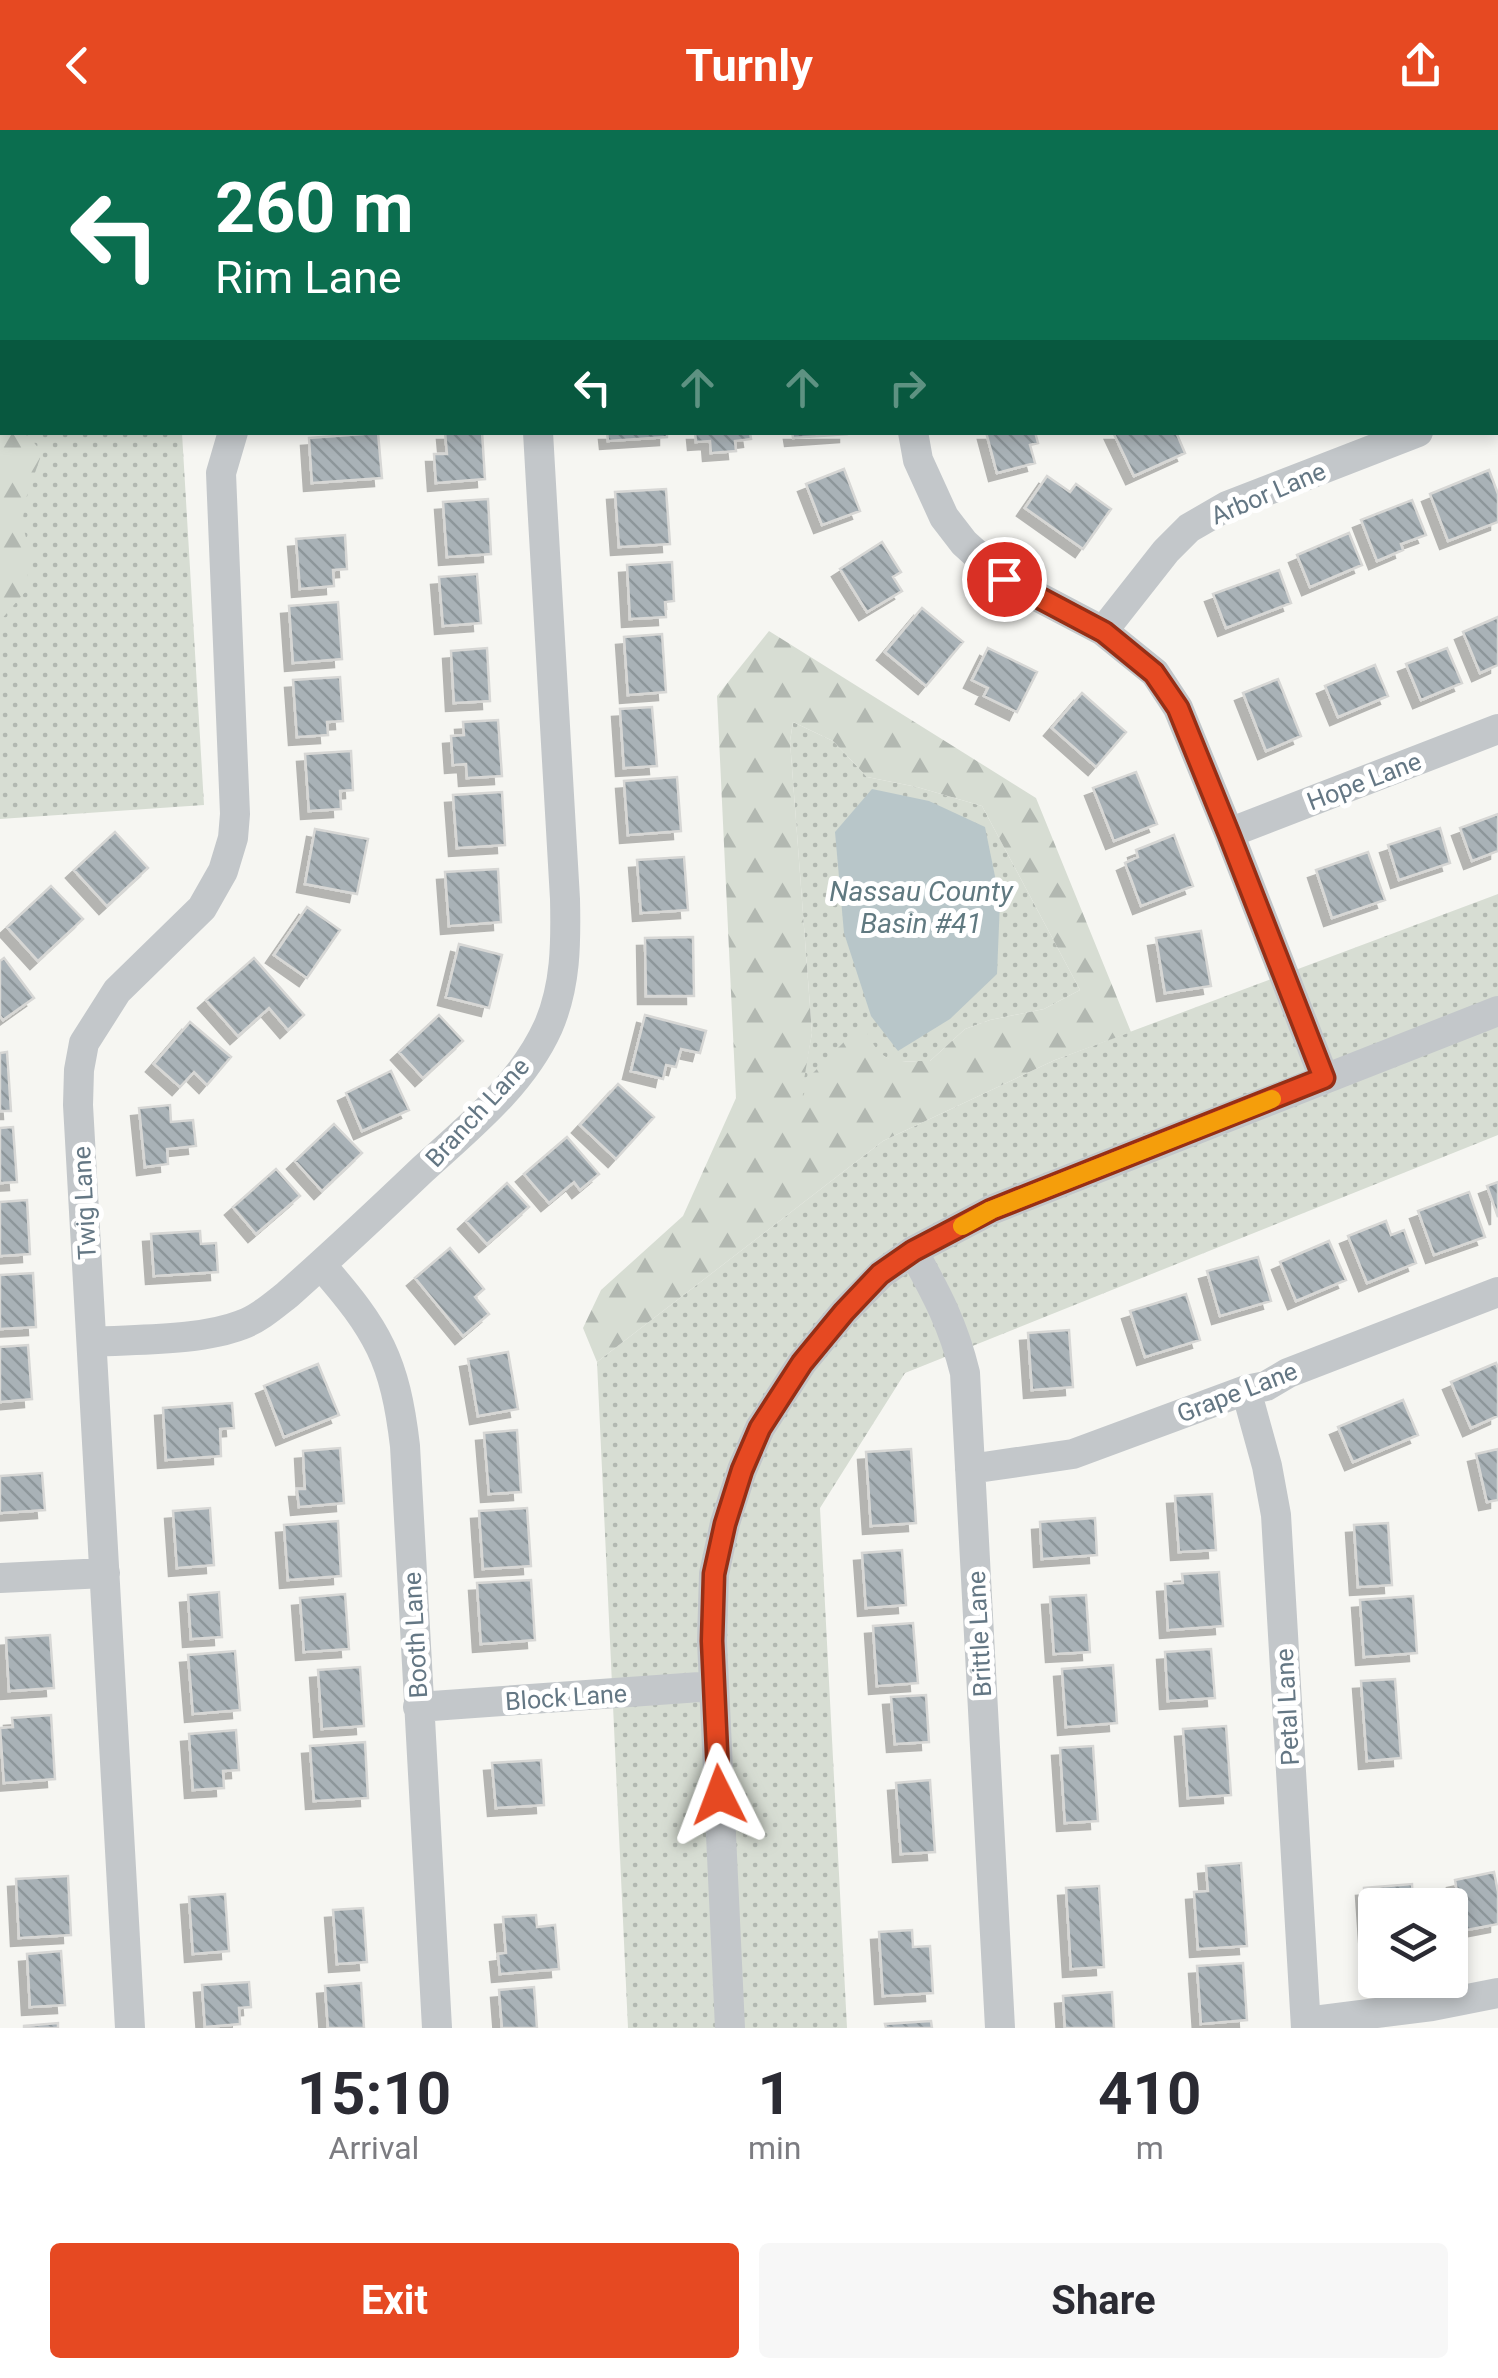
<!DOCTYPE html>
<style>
body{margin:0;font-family:Roboto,sans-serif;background:#f7f7f7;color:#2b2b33;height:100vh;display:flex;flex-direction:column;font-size:38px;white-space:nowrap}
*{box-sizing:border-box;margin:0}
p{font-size:32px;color:#7c7c81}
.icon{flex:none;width:55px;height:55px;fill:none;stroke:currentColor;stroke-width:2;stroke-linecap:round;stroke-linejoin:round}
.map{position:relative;height:1898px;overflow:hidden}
.drawer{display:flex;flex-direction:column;background:#fff;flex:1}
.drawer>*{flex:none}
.guide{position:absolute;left:0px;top:0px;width:1500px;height:305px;box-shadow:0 5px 15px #0003;background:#0b6e4f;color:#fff;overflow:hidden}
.tools{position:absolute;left:1358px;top:1758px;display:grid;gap:20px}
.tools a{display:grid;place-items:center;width:110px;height:110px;border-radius:10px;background:#fff;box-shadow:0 5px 15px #0003;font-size:50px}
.pin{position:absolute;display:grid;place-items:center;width:85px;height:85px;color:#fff;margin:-42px;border:5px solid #fff;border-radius:50%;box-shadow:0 2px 10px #0007}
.me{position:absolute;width:110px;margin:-55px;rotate:357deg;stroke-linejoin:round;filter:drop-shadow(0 0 8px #0008)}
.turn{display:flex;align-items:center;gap:35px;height:210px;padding:0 50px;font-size:45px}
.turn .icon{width:130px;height:130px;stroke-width:2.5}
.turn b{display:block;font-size:70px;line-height:85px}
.lanes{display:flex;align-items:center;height:95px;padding:0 50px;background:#0003;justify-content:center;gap:50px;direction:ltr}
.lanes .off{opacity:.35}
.eta{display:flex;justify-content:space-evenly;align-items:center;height:170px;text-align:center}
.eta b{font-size:60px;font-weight:700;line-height:70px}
.button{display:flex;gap:20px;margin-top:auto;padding:20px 50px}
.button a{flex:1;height:115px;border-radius:10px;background:#e64922;color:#fff;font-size:40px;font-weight:700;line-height:115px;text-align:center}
.button a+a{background:#f7f7f7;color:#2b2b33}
header{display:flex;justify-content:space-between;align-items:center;height:130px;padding:0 50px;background:#e64922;color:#fff;font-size:45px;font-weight:700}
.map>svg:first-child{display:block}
</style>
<header><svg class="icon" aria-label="back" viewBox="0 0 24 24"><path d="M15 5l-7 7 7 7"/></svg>Turnly<svg class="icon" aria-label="share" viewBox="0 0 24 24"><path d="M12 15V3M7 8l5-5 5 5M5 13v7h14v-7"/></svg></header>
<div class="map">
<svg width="1498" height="1898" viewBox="0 0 1498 1898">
<defs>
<pattern id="grass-dots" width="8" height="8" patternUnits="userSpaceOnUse" patternTransform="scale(2.5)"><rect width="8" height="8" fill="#d7ddd3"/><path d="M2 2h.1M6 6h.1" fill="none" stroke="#b2b8b1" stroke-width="1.8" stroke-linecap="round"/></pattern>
<pattern id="forest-firs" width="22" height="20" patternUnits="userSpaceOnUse" patternTransform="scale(2.5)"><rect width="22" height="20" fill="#d7ddd3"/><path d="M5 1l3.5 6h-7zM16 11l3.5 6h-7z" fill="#b2b8b1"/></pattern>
<pattern id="building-back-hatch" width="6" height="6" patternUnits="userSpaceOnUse" patternTransform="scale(2.5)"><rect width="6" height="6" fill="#a9b2b7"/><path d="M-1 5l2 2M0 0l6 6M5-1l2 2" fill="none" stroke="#8d969a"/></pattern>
<filter id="shadow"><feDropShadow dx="-8" dy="8" stdDeviation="0" flood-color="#0004"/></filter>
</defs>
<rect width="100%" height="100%" fill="#f6f6f2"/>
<path fill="url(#grass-dots)" d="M2,195V302L182,303L204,675L0,689V196Z
M793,592L833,611L867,647L917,657L982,676L1080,860L1044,879L990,890L965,899L930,931H892L876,921L798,978L812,903L790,611Z
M1498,764V1005L905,1243L820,1378L847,1898H628L597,1232L883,1011L1055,930Z"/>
<path fill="url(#forest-firs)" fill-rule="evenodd" d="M0,0H743V2H2V195H0Z
M0,294H2V302C28,302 27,303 42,323L27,365L22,393L30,422L26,461L0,491Z
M769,501L1036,668L1131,902L1055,930L883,1011L597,1232L583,1198L601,1160L683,1086L736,968L717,566ZM793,592L833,611L867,647L917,657L982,676L1080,860L1044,879L990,890L965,899L930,931C892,931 883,936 865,899L853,903L813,943L800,973L812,903L790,611Z"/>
<path fill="#b8c6c9" d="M872,659L929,671L985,697L1000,771L997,844L950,889L898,921L871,886L844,803L835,702Z"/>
<path fill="url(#building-back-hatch)" stroke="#d7d7d5" stroke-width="2.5" filter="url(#shadow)" d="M445,302H482L485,349L436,353L434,324H447Z
M607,302H667V307L608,311Z
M695,302H750L751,309L735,311L736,321L711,323L710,311L696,312Z
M792,302H847V304L793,308Z
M986,302H1035L1038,313L1030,315L1035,333L997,343Z
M1113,302H1176L1185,323L1134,346Z
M378,303L382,348L312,353L309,308Z
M844,339L860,381L822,395L806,354Z
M1489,340L1498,364V392L1448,411L1430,364Z
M1047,346L1070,362L1076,354L1111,379L1083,419L1025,378Z
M666,359L670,414L619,417L615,362Z
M488,369L491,424L447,427L443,372Z
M1412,370L1426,405L1401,414L1403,420L1377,431L1361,390Z
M1349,403L1362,435L1310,457L1297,425Z
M345,405L347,439L333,440L334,456L300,459L296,409Z
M882,412L901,442L893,447L902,461L867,482L840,439Z
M672,432L674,471L665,472L666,487L630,489L627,435Z
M1279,440L1291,473L1226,498L1213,464Z
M477,444L481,493L443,496L439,447Z
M338,472L342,529L293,533L289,476Z
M922,478L963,512L926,556L885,522Z
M1498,487V535L1480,543L1463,502Z
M662,504L666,562L628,565L624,507Z
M487,518L490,571L454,573L451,521Z
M988,518L1037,542L1017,582L984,566L988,558L972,550Z
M1447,518L1462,553L1421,570L1406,534Z
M1375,535L1388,566L1338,587L1325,556Z
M340,547L343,591L327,592L328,605L297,607L293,550Z
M1278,549L1301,606L1266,621L1243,563Z
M1082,563L1126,602L1096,637L1052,598Z
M652,577L657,636L624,638L620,579Z
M498,590L502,646L467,648L466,634L453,635L451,606L464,605L463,592Z
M351,621L353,660L340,661L341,679L309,681L305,624Z
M1136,642L1157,694L1114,711L1093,658Z
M677,647L681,701L628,705L624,651Z
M502,662L505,715L457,718L453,665Z
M1498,684V721L1472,731L1460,698Z
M1440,698L1450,733L1399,750L1388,715Z
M315,699L368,709L357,764L305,754Z
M115,702L148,738L107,776L74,740Z
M1174,705L1193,756L1141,776L1125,733L1138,727L1136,720Z
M1368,722L1385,770L1332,788L1316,740Z
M684,727L688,780L641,783L637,730Z
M498,739L501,792L449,796L445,742Z
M51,756L83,789L38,831L7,797Z
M307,777L340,800L307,848L274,825Z
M1201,801L1211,856L1165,863L1156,808Z
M693,807L694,866H646L645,808Z
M459,814L502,825L489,878L446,867Z
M4,828L34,868L3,890L0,886V831Z
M254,828L304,885L288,900L269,878L238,906L206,870Z
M439,885L463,911L423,948L399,922Z
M645,885L706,901L700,923L681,919L676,937L666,935L663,949L631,941Z
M190,892L231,927L207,955L194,942L180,957L154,934Z
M7,922L11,981H0V923Z
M391,941L409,980L362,1001L346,963Z
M618,954L654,987L616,1029L580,995Z
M170,975L171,992L193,990L196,1016L167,1019L168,1034L145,1037L139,978Z
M334,994L362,1023L322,1061L295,1031Z
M13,997L17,1052L0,1053V998Z
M567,1007L599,1044L580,1060L574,1052L549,1073L524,1044Z
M276,1039L300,1066L256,1104L233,1077Z
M1498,1052V1087L1487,1056Z
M507,1053L529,1077L487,1114L466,1091Z
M1469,1062L1485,1107L1434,1125L1418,1081Z
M27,1070L30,1124L0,1126V1072Z
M1386,1091L1391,1105L1404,1100L1416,1133L1367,1153L1348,1106Z
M200,1101L201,1114L216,1113L218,1142L154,1146L151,1104Z
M1329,1111L1346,1150L1296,1171L1280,1132Z
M450,1118L484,1159L475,1167L489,1184L463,1206L415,1148Z
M1258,1127L1271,1171L1220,1186L1207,1141Z
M33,1143L36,1197L0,1199V1145Z
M1186,1164L1200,1210L1145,1227L1130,1181Z
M1069,1200L1073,1257L1032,1260L1028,1203Z
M28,1215L32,1269L0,1272V1217Z
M508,1222L518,1279L478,1286L468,1229Z
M1496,1233L1498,1238V1286L1471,1298L1451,1252Z
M318,1234L339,1285L284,1307L264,1256Z
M1403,1270L1418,1305L1353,1332L1338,1297Z
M232,1273L234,1298L220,1299L221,1326L166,1330L163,1278Z
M517,1300L521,1362L489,1364L484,1303Z
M340,1318L344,1373L299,1377L297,1359H305L303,1321Z
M911,1319L916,1393L871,1396L866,1322Z
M1498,1319V1370L1487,1372L1476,1324Z
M42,1343L45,1380L0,1383V1346Z
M1212,1364L1216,1420L1179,1422L1175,1366Z
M210,1378L214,1435L177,1438L173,1381Z
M527,1378L531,1436L483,1439L479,1381Z
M1095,1388L1097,1425L1042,1429L1040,1392Z
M338,1391L341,1446L288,1450L284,1395Z
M1388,1393L1392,1455L1358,1457L1354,1395Z
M902,1420L906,1475L866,1478L862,1423Z
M1219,1442L1223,1496L1168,1500L1165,1454L1183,1453L1182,1444Z
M531,1450L535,1510L481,1514L477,1453Z
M219,1462L222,1507L191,1509L188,1465Z
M345,1464L349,1519L304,1522L300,1468Z
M1086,1465L1090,1522L1054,1524L1050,1467Z
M1413,1466L1417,1523L1364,1527L1360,1470Z
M913,1493L918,1553L877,1556L873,1496Z
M50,1505L54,1558L9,1561L6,1508Z
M1211,1519L1215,1568L1168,1571L1165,1522Z
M235,1521L240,1580L193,1584L188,1525Z
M1113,1535L1117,1593L1066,1597L1062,1539Z
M360,1537L364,1596L322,1599L318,1540Z
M1395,1549L1401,1628L1367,1631L1361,1551Z
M926,1565L929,1612L895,1614L891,1567Z
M51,1585L55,1649L4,1653L0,1598L13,1597L12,1588Z
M1226,1596L1231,1665L1188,1668L1183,1599Z
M236,1600L239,1640L223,1641L224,1658L193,1660L189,1604Z
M365,1612L368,1668L314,1671L310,1616Z
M1093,1616L1098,1691L1065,1693L1060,1618Z
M541,1630L544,1675L496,1678L492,1633Z
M930,1650L935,1722L901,1724L896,1653Z
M1241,1733L1247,1816L1198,1819L1194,1762L1208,1761L1206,1736Z
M1494,1742L1498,1762V1794L1451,1803L1450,1775L1459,1773L1455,1750Z
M68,1746L71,1805L19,1808L16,1749Z
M1412,1754L1413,1775H1375V1817H1368L1364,1758Z
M1099,1756L1104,1837L1071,1839L1066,1758Z
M225,1764L229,1821L193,1824L189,1767Z
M363,1778L367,1832L337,1834L333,1780Z
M536,1785L537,1797L555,1795L559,1839L500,1844L498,1824L506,1823L503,1787Z
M912,1800L913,1817L930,1816L933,1863L883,1866L879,1802Z
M61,1821L65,1875L30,1877L27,1824Z
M1243,1833L1247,1890L1201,1894L1197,1836Z
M249,1852L251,1877L239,1878L240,1894L205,1897L202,1855Z
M361,1853L364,1898H328L325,1856Z
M534,1857L537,1898H502L499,1860Z
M1112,1862L1114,1898H1065L1063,1866Z
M931,1891L932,1898H886L885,1894Z
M58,1893V1898H24V1896Z"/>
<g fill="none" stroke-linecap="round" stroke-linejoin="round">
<path stroke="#c3c7ca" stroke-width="30" d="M896,0V2
M1203,0V2
M1344,2L1353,0
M913,302L918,330L944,387L964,413L1004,449L1103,501L1155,543L1178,578L1229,703L1324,948
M1103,501L1166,421L1189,398L1227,376L1418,302
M1229,703L1498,599
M913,1121C937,1165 953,1194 965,1243L1000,1898
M321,1135C378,1200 395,1230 405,1316L437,1898
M92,1212C136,1209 200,1211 241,1195C258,1189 273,1176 287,1165C333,1124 378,1082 422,1040C468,998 522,955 548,897C566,856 566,813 565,769L538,302
M1246,1260L1267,1336L1276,1385L1306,1898
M970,1339L1073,1324L1246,1260L1266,1256L1288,1243L1498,1162
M0,1448L105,1443
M418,1577L714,1556
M1306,1892L1432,1876L1498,1863
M130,1898L78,975L79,940L84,913L117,861L202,778L223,741L233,708L235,684L221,343L233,302
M730,1898L712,1511L714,1444L725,1393L742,1340L760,1298L802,1233L844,1182L881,1144L913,1121L991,1080L1498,881"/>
</g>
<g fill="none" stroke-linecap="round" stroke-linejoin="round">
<g stroke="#962f16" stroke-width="25">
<path id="route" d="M719,1665L712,1511L714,1444L725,1394L742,1340L760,1298L802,1233L844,1182L880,1144L913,1121L991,1080L1324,948L1229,704L1178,578L1154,543L1104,502L1004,449"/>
</g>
<use href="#route" stroke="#e64922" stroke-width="18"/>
<path stroke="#f59e0b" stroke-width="18" d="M962,1096L991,1080L1272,969"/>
</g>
<g text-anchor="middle" stroke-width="10" stroke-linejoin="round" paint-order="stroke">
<g font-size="25" fill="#647784" stroke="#fff">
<text transform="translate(1268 363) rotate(-23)" y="9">Arbor Lane</text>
<text transform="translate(1364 651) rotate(-21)" y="9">Hope Lane</text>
<text transform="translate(477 982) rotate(-47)" y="9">Branch Lane</text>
<text transform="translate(84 1073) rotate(-93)" y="9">Twig Lane</text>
<text transform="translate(1237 1262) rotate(-21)" y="9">Grape Lane</text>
<text transform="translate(979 1504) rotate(-93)" y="9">Brittle Lane</text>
<text transform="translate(415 1505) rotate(-93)" y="9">Booth Lane</text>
<text transform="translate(566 1567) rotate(-4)" y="9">Block Lane</text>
<text transform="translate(1287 1577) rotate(-93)" y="9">Petal Lane</text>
</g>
<g font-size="28" font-style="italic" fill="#607980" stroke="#fff">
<text x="921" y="771">Nassau County<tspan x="921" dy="32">Basin #41</tspan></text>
</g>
</g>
</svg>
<div class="tools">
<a><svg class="icon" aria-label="layers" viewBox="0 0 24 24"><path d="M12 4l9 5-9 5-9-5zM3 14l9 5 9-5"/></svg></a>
</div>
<div class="pin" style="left:1004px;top:449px;background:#d93025"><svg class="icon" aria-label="arrive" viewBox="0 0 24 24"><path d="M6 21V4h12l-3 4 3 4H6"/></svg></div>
<svg class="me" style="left:719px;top:1665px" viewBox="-20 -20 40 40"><path d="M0-17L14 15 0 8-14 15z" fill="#e64922" stroke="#fff" stroke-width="4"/></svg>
<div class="guide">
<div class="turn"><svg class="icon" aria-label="left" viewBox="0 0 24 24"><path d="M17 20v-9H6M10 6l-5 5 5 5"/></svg><div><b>260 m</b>Rim Lane</div></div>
<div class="lanes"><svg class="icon" aria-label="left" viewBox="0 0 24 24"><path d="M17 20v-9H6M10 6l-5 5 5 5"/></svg><svg class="icon off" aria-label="ahead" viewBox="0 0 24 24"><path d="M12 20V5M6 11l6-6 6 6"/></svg><svg class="icon off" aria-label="ahead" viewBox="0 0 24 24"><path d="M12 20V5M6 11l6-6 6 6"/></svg><svg class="icon off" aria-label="right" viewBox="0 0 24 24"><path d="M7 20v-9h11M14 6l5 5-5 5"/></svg></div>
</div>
</div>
<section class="drawer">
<div class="eta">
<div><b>15:10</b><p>Arrival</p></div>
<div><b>1</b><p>min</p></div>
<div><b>410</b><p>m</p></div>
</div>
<div class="button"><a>Exit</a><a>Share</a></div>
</section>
